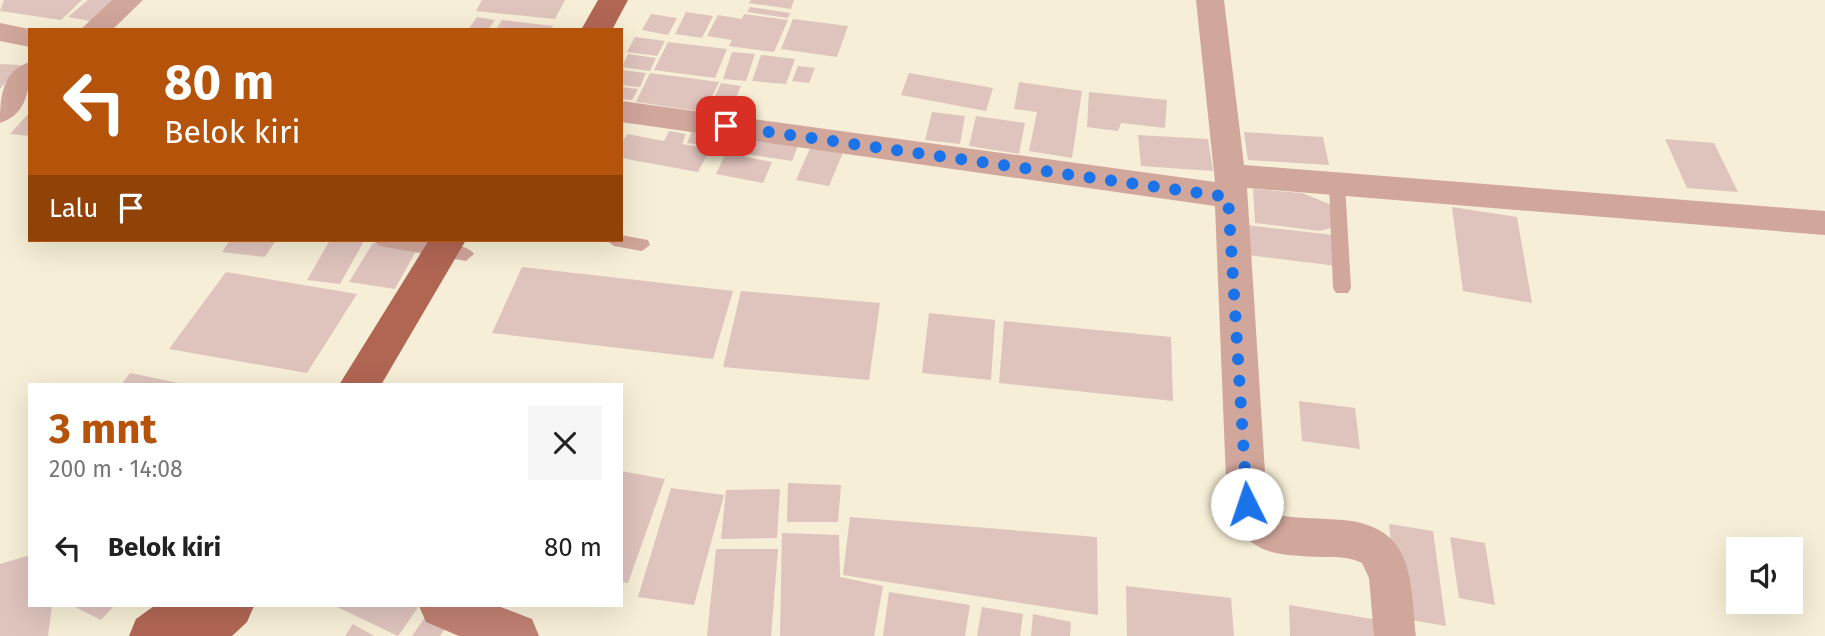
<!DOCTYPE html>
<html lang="id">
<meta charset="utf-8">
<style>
body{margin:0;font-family:"Fira Sans",sans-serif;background:#f6f6f6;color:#222;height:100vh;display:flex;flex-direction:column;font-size:26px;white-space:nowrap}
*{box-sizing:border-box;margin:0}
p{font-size:23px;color:#767676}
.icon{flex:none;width:38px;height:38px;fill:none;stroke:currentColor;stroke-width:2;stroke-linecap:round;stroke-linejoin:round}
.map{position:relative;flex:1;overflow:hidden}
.sheet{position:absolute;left:28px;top:383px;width:595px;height:224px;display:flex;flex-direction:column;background:#fff;border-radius:0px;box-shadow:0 7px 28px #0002}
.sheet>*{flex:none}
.top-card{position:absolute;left:28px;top:28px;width:595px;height:214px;border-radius:0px;box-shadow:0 7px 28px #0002;background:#b45309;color:#fff;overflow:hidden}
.controls{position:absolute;left:1726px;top:537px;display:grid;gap:14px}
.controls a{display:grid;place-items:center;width:77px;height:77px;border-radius:0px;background:#fff;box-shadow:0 7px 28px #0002;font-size:35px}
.pin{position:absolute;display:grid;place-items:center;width:60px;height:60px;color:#fff;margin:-30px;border-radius:14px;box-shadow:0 4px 10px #0006}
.me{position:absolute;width:77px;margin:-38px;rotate:356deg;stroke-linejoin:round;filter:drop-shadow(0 0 5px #0008)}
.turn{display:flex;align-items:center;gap:24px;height:147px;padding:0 21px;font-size:32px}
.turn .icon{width:91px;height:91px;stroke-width:2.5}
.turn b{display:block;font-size:49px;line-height:60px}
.then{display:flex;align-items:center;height:66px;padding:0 21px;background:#0003;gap:14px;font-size:26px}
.round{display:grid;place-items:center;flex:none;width:74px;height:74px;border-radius:0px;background:#f6f6f6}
.summary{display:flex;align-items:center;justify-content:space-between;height:119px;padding:0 21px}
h1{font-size:42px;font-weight:700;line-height:52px;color:#b45309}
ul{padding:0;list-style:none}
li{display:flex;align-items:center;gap:21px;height:91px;padding:0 21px}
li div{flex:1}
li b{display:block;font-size:26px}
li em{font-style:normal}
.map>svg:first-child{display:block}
</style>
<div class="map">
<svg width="1825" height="636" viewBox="0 0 1825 636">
<rect width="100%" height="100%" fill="#f6eed6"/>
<path fill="#dfc3bd" d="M4,0H82L61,20L0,11Z
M88,0H120L96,22L68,17Z
M482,0H565L555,19L476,11Z
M751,0H794L791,9L749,3Z
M750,7L790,13L788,18L747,12Z
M686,12L713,16L702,38L675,34Z
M651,14L677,18L668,35L642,30Z
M744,14L788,20L774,52L729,46L732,40L707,36L718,15L742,19Z
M477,17L495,20L488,30H468Z
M793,19L848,26L837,57L781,49Z
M502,20L553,26L551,30H496Z
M635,37L665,41L657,56L627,52Z
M668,42L727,49L715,78L654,70Z
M732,52L755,54L746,81L723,79Z
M628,54L656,58L650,71L622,67Z
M761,55L795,59L786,84L752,81Z
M0,64L21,65L0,89Z
M798,66L815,68L809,83L792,81Z
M621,70L646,73L640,87L621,85Z
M650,73L719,82L705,112L636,102Z
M909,73L993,88L986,111L901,95Z
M1019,82L1082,91L1072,158L1029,151L1037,112L1014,109Z
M721,83L741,86L729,114L708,111Z
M621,87L638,89L632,100L621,99Z
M1089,92L1167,100L1165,128L1121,123L1118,131L1087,127Z
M30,112V136L10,134Z
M932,112L965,116L960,144L925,140Z
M976,116L1025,123L1019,154L969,146Z
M693,128L726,132L720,148L687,143Z
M669,131L686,134L682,144L710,149L698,172L621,158V145L627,134L664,141Z
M1244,132L1323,137L1329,165L1248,160Z
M733,133L799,143L792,161L726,151Z
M1138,135L1208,139L1213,171L1141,166Z
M1665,139L1714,143L1738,192L1687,188Z
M812,144L844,150L829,186L796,180Z
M726,153L772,162L763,183L716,174Z
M1253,189L1302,193L1334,206L1338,226L1320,231L1255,223Z
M1452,207L1517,217L1532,303L1463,291Z
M1246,225L1333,235L1337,266L1248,255Z
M230,240H276L265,257L222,252Z
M330,240L364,241L340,284L307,280Z
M373,243L417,249L395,289L349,282Z
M522,267L733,291L713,359L492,333Z
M226,272L357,294L307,373L169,349Z
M741,291L880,303L869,380L723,367Z
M929,313L995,320L991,380L922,373Z
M1004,321L1171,337L1173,401L999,383Z
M130,373L184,384V385H121Z
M1299,401L1355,408L1360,449L1302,441Z
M621,471L665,479L628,583L621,582Z
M788,483L841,485L838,522H787Z
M671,488L724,495L694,605L638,597Z
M780,489L777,538L721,539L726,490Z
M850,517L1097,537L1098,615L843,575Z
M1389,524L1433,531L1446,626L1399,618Z
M782,533L839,535L840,577L883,586L874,636H780Z
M1450,537L1485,543L1495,605L1459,598Z
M716,549H778L771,636H707Z
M30,555V606H52L48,636H0V564Z
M1126,586L1231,598L1234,636H1127Z
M889,592L970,605L965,636H883Z
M1289,605L1384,621L1386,636H1290Z
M73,606H114L101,620Z
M335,606H419L398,636Z
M432,607L453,616L440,636H412Z
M982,607L1023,614L1020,636H977Z
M1033,614L1071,622L1070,636H1031Z
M353,624L374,636H345Z"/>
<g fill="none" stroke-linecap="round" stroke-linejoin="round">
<path fill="#d1a69b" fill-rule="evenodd" d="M1337,178L1345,184L1351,288L1348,293H1336L1333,288L1329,184Z
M621,235L648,240L650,245L642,251L614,246L606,240H621Z
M372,240C390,239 465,238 474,254L466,261L380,246Z"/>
<path fill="#d1a69b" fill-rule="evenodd" d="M112,0H143L112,30H80Z
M1196,0H1224L1244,165L1825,211V235L1247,188L1267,504L1278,515C1299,519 1321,518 1343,520C1415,527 1410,579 1416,636H1374L1369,578L1362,563C1350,557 1337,557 1324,557C1274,555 1246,556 1227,504L1215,206L621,122V101L1215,182Z
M0,23L34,30H30V47L0,41Z
M30,62C30,87 28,114 0,123C0,98 2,70 30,62Z"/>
<path fill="#bf8172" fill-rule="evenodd" d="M419,606H498L532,619L539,636H459L426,622Z"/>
<path fill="#b16654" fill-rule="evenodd" d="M598,0H628L612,30H581Z
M429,240H466L381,385H339Z
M154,606H254L247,622L232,636H129L136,619Z"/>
</g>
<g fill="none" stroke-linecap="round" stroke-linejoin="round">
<path stroke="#1a73e8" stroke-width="12" stroke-dasharray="0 21.6" d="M726,126L1228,197L1247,504"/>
</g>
</svg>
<div class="controls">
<a><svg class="icon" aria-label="sound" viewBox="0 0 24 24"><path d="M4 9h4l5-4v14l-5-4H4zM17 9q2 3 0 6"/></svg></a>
</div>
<div class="pin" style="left:726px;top:126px;background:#d93025"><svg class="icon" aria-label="arrive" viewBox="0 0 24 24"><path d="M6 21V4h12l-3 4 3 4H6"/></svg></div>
<svg class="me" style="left:1247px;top:504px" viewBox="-20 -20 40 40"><circle r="19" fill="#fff"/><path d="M0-13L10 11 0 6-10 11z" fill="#1a73e8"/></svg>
<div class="top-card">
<div class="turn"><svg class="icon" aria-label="left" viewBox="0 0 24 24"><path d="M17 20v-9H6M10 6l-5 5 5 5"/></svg><div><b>80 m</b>Belok kiri</div></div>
<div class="then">Lalu<svg class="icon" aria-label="arrive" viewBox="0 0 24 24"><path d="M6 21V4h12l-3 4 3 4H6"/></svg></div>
</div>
<section class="sheet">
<div class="summary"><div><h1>3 mnt</h1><p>200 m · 14:08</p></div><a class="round"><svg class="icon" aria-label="close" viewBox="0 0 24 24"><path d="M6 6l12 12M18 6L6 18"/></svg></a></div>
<ul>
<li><svg class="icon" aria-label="left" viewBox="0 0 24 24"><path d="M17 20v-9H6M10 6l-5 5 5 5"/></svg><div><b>Belok kiri</b></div><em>80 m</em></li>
</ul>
</section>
</div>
